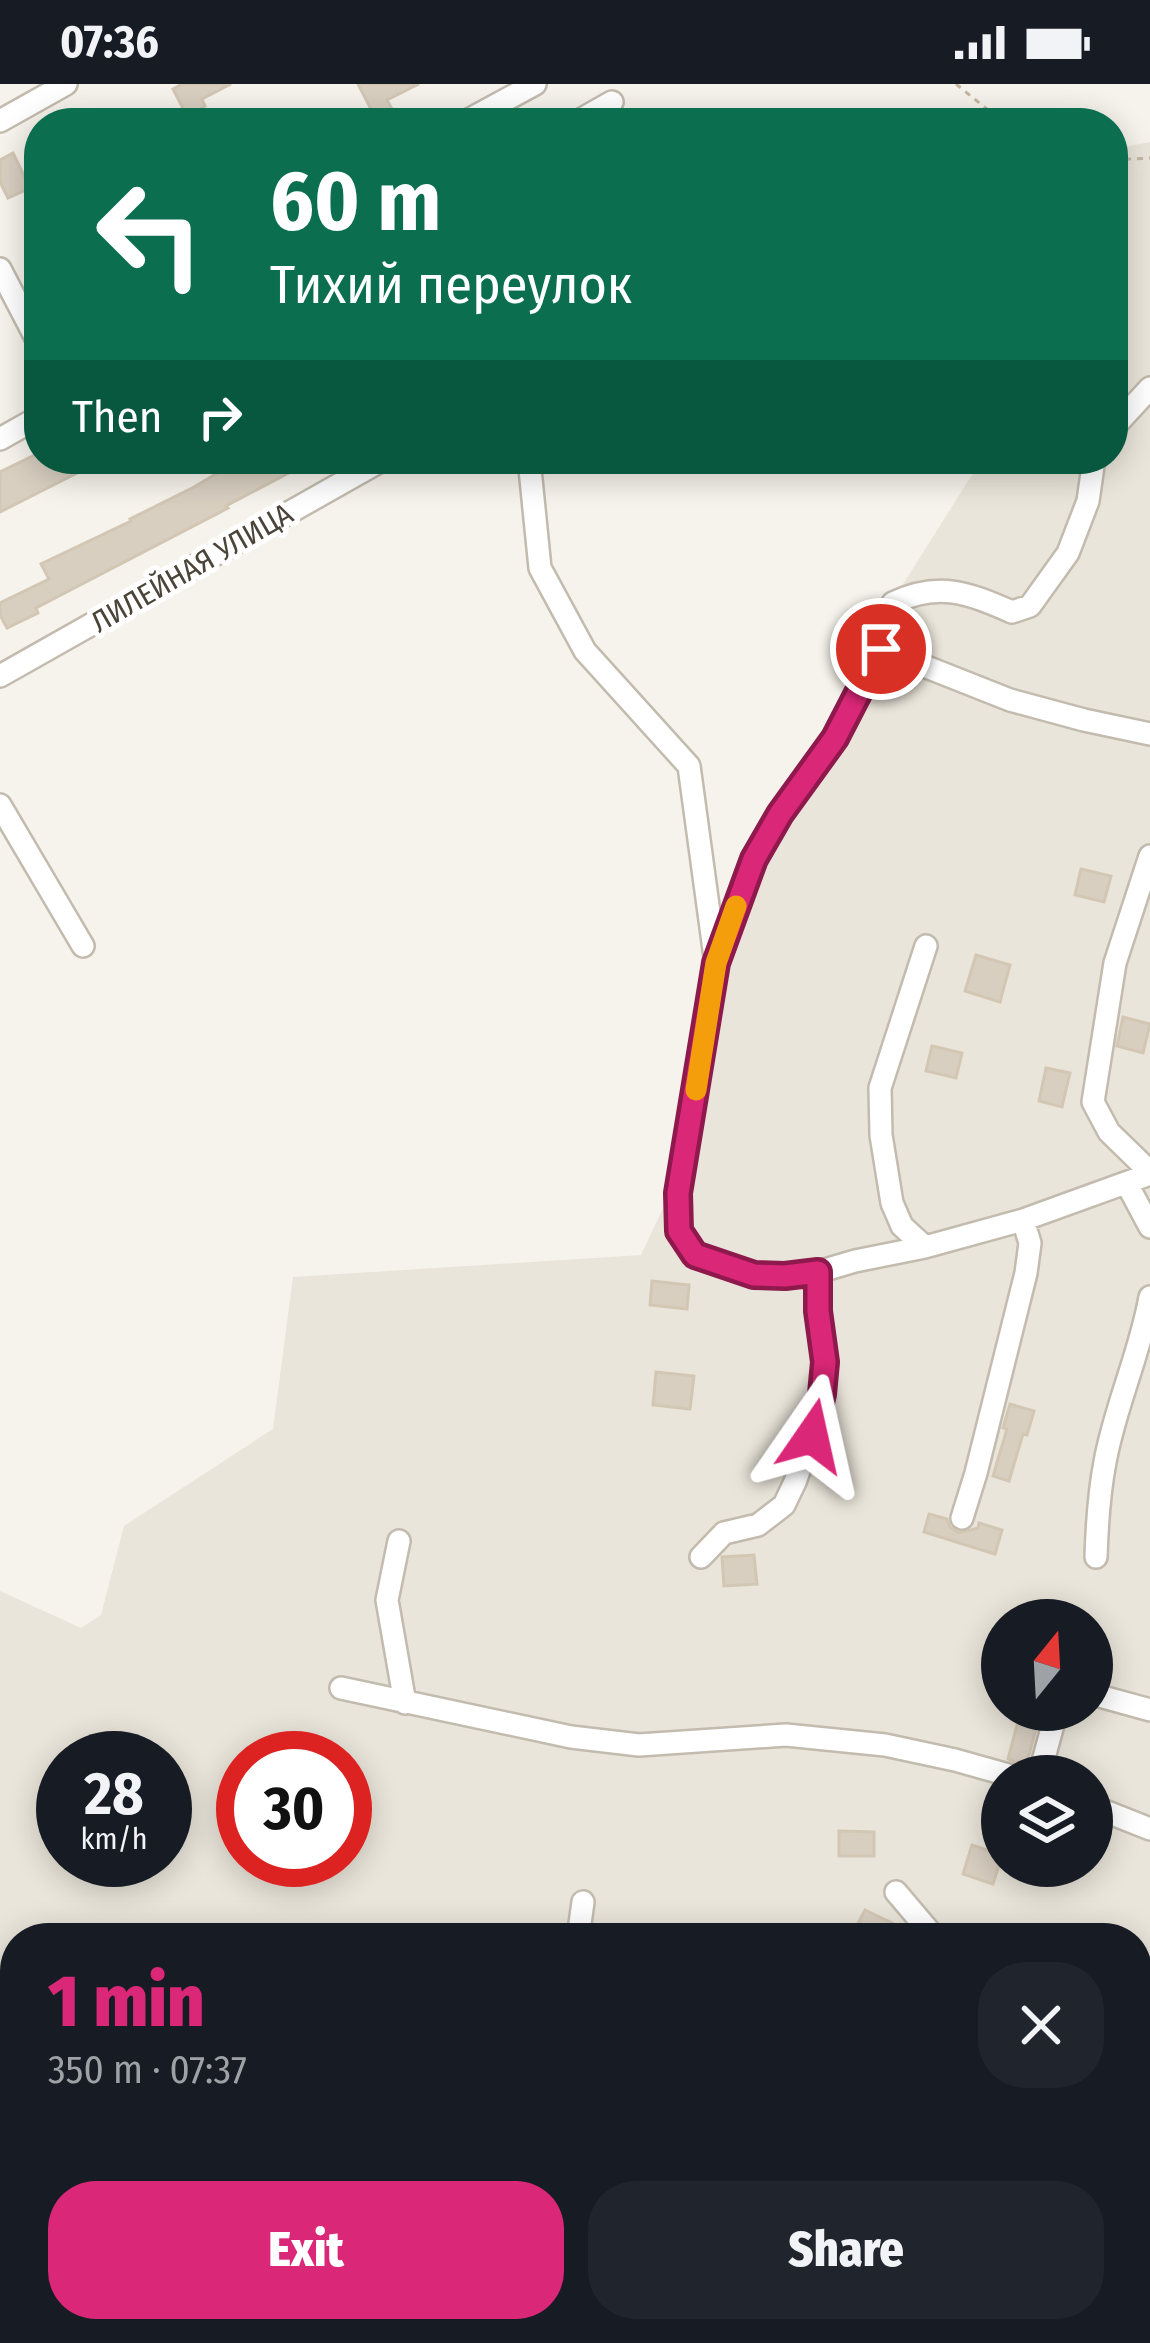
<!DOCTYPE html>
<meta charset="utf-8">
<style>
body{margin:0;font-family:"Fira Sans Condensed",sans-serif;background:#20242c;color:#f1f3f6;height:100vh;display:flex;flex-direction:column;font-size:45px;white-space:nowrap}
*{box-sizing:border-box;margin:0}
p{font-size:39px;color:#9ea1a6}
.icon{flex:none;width:66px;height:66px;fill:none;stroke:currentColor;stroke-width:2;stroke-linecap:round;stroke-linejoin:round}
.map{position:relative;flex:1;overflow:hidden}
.panel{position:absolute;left:0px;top:1839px;width:1152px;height:420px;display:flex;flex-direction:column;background:#171b24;border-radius:48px 48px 0 0;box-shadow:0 6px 30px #0003}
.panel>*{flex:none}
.guide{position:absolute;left:24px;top:24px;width:1104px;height:366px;border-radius:48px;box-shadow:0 6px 30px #0003;background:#0b6e4f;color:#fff;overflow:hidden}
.needle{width:78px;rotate:18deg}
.fabs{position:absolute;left:981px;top:1515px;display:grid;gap:24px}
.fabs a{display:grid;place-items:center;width:132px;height:132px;border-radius:50%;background:#171b24;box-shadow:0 6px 30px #0003;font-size:60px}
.speed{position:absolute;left:36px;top:1647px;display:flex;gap:24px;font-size:60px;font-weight:700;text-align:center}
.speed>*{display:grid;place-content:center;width:156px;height:156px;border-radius:50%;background:#171b24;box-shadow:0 6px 30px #0003;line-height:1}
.speed small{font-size:30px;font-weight:400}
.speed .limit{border:18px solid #d22;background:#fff;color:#111}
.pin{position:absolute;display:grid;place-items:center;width:102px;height:102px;color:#fff;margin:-51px;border:6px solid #fff;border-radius:50%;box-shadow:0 3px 12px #0007}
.me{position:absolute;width:132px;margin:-66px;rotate:11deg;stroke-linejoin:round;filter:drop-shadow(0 0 9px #0008)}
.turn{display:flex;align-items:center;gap:42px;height:252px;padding:0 48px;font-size:54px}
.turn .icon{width:156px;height:156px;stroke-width:2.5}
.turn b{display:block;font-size:84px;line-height:102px}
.then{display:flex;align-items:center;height:114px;padding:0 48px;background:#0003;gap:24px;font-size:45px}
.round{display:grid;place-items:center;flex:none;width:126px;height:126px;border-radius:48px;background:#20242c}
.headline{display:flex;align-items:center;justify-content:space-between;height:204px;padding:0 48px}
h1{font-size:72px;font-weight:800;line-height:90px;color:#db2777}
.cta{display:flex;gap:24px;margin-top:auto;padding:24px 48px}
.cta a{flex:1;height:138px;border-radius:48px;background:#db2777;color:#fff;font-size:48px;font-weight:800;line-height:138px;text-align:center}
.cta a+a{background:#20242c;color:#f1f3f6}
.status{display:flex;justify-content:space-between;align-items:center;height:84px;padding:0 60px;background:#171b24;direction:ltr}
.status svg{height:33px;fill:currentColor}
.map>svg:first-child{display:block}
</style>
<div class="status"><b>07:36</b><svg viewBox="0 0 49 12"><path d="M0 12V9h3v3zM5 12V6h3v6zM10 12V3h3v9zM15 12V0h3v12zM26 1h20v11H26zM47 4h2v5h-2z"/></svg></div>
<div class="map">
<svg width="1150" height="2259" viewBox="0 0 1150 2259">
<rect width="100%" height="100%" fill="#f6f3ec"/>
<path fill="#eae5da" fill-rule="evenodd" d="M1150,58V2259H0V1507L81,1544L101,1531L124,1442L273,1345L293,1193L641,1171L665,1120L702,913L738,787L760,743L792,705L850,603L875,534L900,505L982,375H1113V71L1123,63ZM1002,1536H1092V1626H1002ZM63,1674H165V1776H63ZM243,1674H345V1776H243ZM1002,1692H1092V1782H1002ZM15,1854H1137V2244H15Z"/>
<path fill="#d8cfc1" stroke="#d3c7b4" stroke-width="3" d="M182,0H231L202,15L205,22L187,32L173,5Z
M358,0H419L387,16L393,27L376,35Z
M13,69L30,104L8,114L0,98V76Z
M39,369V375H71L77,389L0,428V388Z
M241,375H315L226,422L228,424L36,524L38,529L7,544L0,531V519L49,495L41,480L131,437L130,435L194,403Z
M1081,785L1111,792L1104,818L1075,811Z
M976,871L1010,881L1000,918L965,907Z
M1123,933L1150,940L1143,969L1117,962Z
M932,962L962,969L956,994L926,987Z
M1046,984L1070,989L1062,1023L1039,1017Z
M652,1197L689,1201L687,1225L650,1221Z
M656,1288L694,1292L690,1325L653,1321Z
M1010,1320L1034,1327L1027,1351L1023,1350L1009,1397L993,1392L1007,1345L1003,1344Z
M929,1430L947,1435L950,1443L959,1449L978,1444L979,1439L1002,1446L995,1470L924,1448Z
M754,1471L757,1500L724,1502L722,1473Z
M1021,1626H1041L1025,1686L1022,1681L1008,1675Z
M839,1747L874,1748V1772H839Z
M972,1761L1002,1771L993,1800L963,1790Z
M865,1826L911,1848L915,1854H863L853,1849Z"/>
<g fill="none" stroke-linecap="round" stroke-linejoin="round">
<g stroke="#c2bbae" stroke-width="26">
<path id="street" d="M0,37L66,0
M463,39L535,0
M575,39L612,18
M0,185L39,260
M1113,344L1150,304
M0,355L39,333
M529,375L540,484L585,567L689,682L715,873
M1094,375L1088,417L1068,469L1030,522L1012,528C968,509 939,497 893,519L881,565L835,654L780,730L754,775L715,879L678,1109V1147L695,1171L754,1191L785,1192L818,1188L855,1177L925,1163L1023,1136L1150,1090
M881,565L1010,616L1084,636L1150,650
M0,592L384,375
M0,721L83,862
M1150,772L1115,879L1093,1018L1109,1048L1150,1088
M1127,1100L1150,1143
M925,1163L902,1142L892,1119L881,1051L880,1004L926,862
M962,1434L976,1389L1026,1189L1030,1159L1023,1136
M399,1457L387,1516L405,1619
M701,1473L724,1449L758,1441L784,1421L795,1398L812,1351L822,1310L825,1278L818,1227V1188
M1096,1473C1097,1441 1099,1409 1105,1378C1115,1322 1140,1270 1150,1213
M341,1604L571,1653L639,1661L786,1651L885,1661L955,1676L1012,1692
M1092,1610L1150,1626
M1039,1692L1057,1626
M1092,1722L1150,1745
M896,1808L935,1854
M578,1854L583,1818
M0,1940L15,1944
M0,2157L15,2161
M150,2259L167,2244"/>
</g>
<g stroke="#d6c79b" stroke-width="32">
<path id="secondary" d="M1137,2163L1150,2169
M309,2259L318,2244"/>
</g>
<path stroke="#c4b79f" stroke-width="3" stroke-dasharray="6 6" stroke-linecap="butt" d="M956,0L1004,39
M1113,76L1150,74"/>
<use href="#street" stroke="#fff" stroke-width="21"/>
<use href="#secondary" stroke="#fff3cd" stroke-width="27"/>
</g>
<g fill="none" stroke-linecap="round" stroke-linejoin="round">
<g stroke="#8e194d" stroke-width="30">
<path id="route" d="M812,1352L822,1310L825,1278L818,1227V1188L785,1192L754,1191L695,1171L679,1147L678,1109L716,879L754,775L780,730L835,654L881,565"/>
</g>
<use href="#route" stroke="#db2777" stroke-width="21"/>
<path stroke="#f59e0b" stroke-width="21" d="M696,1006L716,879L736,822"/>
</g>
<g text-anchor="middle" stroke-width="10" stroke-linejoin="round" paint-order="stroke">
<g font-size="30" fill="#4b4439" stroke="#fff">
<text transform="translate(192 484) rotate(-30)" y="10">ЛИЛЕЙНАЯ УЛИЦА</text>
</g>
</g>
</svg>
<div class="fabs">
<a><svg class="needle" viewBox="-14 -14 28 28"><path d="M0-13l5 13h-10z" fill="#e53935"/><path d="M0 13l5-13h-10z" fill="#9ea1a6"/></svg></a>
<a><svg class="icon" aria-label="layers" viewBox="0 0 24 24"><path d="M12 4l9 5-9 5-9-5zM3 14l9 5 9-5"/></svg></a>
</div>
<div class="speed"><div>28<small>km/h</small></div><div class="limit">30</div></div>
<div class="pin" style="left:881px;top:565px;background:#d93025"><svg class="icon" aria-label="arrive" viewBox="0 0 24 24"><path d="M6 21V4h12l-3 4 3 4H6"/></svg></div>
<svg class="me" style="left:812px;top:1352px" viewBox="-20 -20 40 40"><path d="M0-17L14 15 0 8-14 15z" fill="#db2777" stroke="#fff" stroke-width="4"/></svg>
<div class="guide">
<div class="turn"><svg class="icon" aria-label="left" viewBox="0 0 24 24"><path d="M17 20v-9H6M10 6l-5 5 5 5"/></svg><div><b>60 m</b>Тихий переулок</div></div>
<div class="then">Then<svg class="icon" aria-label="right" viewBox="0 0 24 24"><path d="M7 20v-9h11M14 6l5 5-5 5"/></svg></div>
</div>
<section class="panel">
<div class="headline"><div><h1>1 min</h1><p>350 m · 07:37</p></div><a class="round"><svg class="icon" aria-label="close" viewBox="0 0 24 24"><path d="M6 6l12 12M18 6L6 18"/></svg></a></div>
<div class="cta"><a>Exit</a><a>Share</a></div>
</section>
</div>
